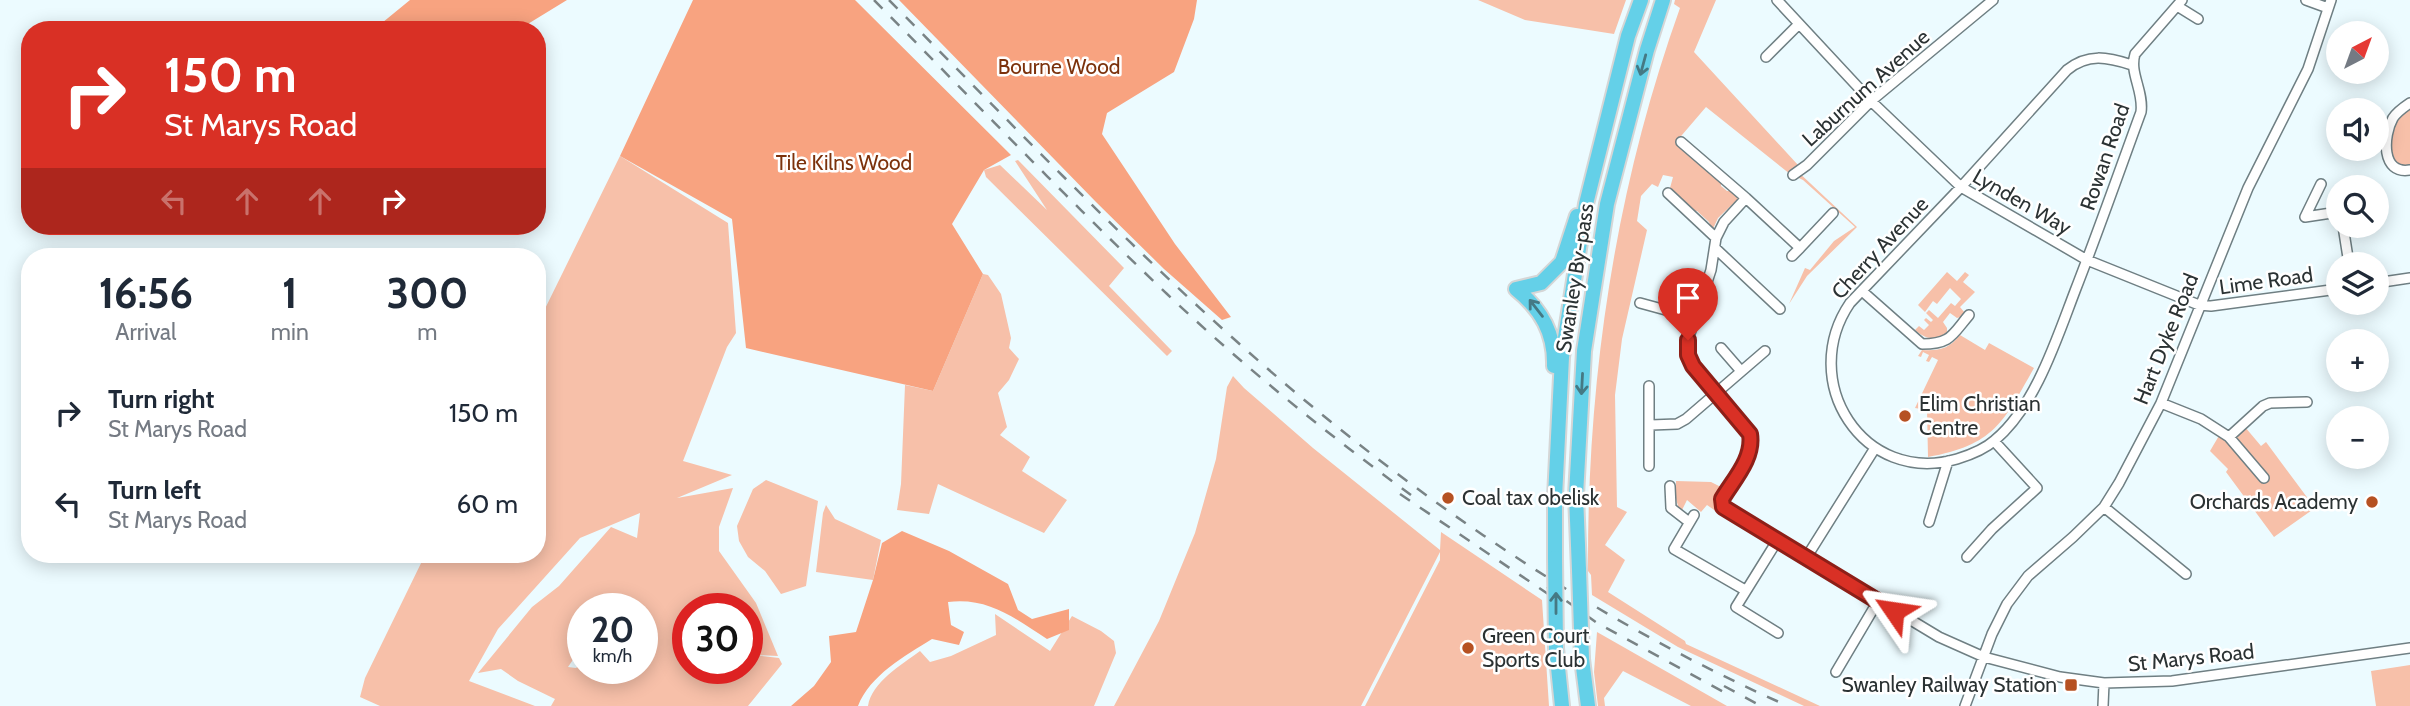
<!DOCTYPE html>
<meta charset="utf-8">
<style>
body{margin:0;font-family:Cabin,sans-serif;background:#f2f2f3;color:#1f2937;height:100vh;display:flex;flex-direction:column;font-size:26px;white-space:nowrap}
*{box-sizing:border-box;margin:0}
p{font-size:23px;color:#747a83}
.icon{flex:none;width:38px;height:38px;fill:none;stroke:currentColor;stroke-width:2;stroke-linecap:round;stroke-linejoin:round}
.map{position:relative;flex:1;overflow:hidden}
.side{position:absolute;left:21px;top:248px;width:525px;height:315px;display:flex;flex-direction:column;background:#fff;border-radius:28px;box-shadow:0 4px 18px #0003}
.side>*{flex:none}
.hud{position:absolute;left:21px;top:21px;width:525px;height:214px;border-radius:28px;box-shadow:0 4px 18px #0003;background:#d93025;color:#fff;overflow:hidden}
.needle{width:46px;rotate:41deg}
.buttons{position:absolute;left:2326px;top:21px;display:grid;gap:14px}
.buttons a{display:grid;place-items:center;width:63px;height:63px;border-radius:50%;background:#fff;box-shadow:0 4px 18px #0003;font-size:35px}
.speed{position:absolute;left:567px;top:593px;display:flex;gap:14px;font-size:35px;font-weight:700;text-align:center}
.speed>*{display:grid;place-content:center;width:91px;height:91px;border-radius:50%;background:#fff;box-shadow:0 4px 18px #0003;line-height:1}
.speed small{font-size:18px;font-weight:400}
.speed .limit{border:10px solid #d22;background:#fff;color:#111}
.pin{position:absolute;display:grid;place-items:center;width:60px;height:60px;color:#fff;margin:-72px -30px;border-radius:50% 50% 50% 0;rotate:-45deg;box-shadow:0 0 7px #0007}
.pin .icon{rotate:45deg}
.me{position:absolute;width:77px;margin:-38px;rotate:302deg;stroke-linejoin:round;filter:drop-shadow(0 0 5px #0008)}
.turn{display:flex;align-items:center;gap:24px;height:147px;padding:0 28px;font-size:32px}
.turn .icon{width:91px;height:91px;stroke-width:2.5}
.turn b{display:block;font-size:49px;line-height:60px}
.lanes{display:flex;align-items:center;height:66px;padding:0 28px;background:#0003;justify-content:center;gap:35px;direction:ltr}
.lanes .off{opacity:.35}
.eta{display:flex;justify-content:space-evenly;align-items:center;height:119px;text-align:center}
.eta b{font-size:42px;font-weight:700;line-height:49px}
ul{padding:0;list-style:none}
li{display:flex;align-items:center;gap:21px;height:91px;padding:0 28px}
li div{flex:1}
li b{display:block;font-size:26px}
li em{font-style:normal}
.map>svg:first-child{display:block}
</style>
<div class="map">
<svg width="2410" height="706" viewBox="0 0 2410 706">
<rect width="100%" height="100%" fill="#ecfbff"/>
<path fill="#f7c0a9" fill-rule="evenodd" d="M1478,0H1626L1614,34L1525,20Z
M1675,0H1716L1694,52L1798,165L1795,169L1857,227L1807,276L1789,304L1805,268L1810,270L1834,241L1855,227L1803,180L1790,174L1706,107L1676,142L1687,154L1694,156L1695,161L1708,172L1713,171L1721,180V186L1727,191H1733L1738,199L1718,218L1712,231L1709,222L1697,211H1692L1672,192L1670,188L1673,177L1663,175L1658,187L1652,184L1641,196L1637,221L1647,230L1622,339L1615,395L1617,507L1627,512L1605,545L1625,560L1608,592L1685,641L1686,644L1820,706H1804L1678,647L1592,595L1591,575L1588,571C1587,379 1615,189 1680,8L1674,4Z
M2410,106V165L2402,167L2394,162C2387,137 2390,124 2410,106Z
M620,156L728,223L736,333L727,347L683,461L732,475L677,498L733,488L719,527V551L756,603L778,656L753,655L779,658L782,664L748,706H551L555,699L518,681L501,669L478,673L532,607L559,586L611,527L637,538L640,513L580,538L498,629L469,681L535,706H380L360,697L365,678L425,555H537V325ZM583,609H642V668H583V662L576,668L568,667L583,645ZM688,609H747V668H688Z
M1018,160L1124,268L1109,286L1172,351L1167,356L986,177L984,170L1000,165L1047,210L1015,161Z
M1947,272L1957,281L1965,272L1969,275L1963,282L1975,292L1960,307L1965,313L1961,317L1957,318L1950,313L1943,322L1947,328V332C1936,342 1925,339 1915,330L1919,326L1924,330L1929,325L1924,320L1926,318L1931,322L1933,320L1926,313L1929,310L1938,318L1951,303L1955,306L1961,299L1950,288L1937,304L1933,301L1925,312L1918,305Z
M983,274L988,275L1001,294L1011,338L1009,348L1019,359L1009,380L998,393L1007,427L1000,435L1030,457L1022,471L1067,500L1044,533L938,484L929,514L897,510L901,484L905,385L933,391Z
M1960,335L1985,350L1989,343L2034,368C2003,423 1994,445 1928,457L1927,410L1915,408L1938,360L1932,357L1929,362L1926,361L1929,355L1923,352L1921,357L1918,356L1922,350C1939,351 1949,349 1960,335Z
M1233,376L1244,388L1313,448L1440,550L1441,532L1542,600L1549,706H1365L1440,560V552L1361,706H1114L1159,621L1195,533L1216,459L1227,387Z
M2245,427L2261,446L2266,442L2315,508L2274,537L2226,472L2228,469L2210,451L2220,434L2230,442Z
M766,480L818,501L806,586L781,594L765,571L748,557L739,541L737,526L753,489Z
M1676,481L1711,482L1721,487L1716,500L1722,512L1720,514L1707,505L1701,512L1687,500L1682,510L1679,509L1676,499Z
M826,505L835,519L881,540L873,580L816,572L823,513Z
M995,614L1050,651L1072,616L1101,631L1114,641L1116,653L1094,706H868C872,682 901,665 920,651L930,662L951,656L996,635Z
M1597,632L1727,706H1691L1623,671L1604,698L1605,706H1598L1594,672Z
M2410,665V706H2376L2371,671Z"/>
<path fill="#f8a380" d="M410,0H567L518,30H379L377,27Z
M693,0H855L1011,155L984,170L952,224L983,274L933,391L746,348L732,219L620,156Z
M899,0H1197L1194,19L1174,72L1107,113L1102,134L1175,244L1231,317L1222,320L1164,269L1096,202Z
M902,531L949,551L1008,584L1018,610L1032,619L1069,609V630L1047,639C1015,618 988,597 948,602L951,625L964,632L959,645L932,639C905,656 870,675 858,706H791L814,686L831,662L829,636L856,632L873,580L882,543Z"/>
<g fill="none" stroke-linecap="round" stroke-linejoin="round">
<g stroke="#6f7f83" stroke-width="12">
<path id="minor" d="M1777,0L1871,101L1961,187L2087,260L2199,305L2211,306L2338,289
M2306,0L2328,8
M2177,6L2198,19
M1766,57L1799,24
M2132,65C2107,57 2088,53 2067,70L1961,187L1850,303C1797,381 1863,486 1957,459C1970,455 1985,449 1995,440C2035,407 2057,338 2075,291C2098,232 2119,172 2141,112C2144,91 2129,73 2135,54L2182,0
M2410,103C2404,107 2397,112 2393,118C2383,136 2381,175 2410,170
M1681,142L1746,198L1724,222L1716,238
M1793,175L1807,165L1871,101L1993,0
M2321,184L2305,217L2338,212
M1668,193L1716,238L1711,270L1688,340V355L1693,366L1750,434C1754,457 1734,479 1722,499L1723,507L1939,637L1984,657L2060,677L2104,683L2172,681L2410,648
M1746,198L1800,248L1792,256
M2343,226L2349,264
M1715,248L1780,309
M1800,248L1833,213
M2376,283L2410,278
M1862,291L1922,344C1951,344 1952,335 1969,315
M1640,303L1695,318
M1721,348L1741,371
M1649,386V466
M2161,403L2201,419L2229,437L2263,406L2270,403L2307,402
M1651,425L1677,424L1686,419L1765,351
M2229,437L2264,478
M1670,486L1671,508L1689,522
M2104,507L2186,574
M1694,515L1674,549L1745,590
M1929,522L1948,461
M1777,541L1736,607L1778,633
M1967,557L1992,529L2037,488L1994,441
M1806,558L1875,448
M1836,672L1878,601
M1965,706L1992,634L2007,604L2028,576L2073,537L2104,507L2119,483L2161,403L2248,188L2308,69L2331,0
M2103,706L2104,683"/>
</g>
<g stroke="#d5d6d6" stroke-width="18">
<path id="trunk" d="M1516,289C1541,309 1555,333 1554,366
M1516,289L1541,283L1562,262L1577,216
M1555,558V497L1562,357L1586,204L1628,36L1641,0
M1579,570L1576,495L1584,351L1607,204L1647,50L1663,0
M1556,648L1562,706
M1582,659L1588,706"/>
</g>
<use href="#minor" stroke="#fff" stroke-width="9"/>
<use href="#trunk" stroke="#64d0e8" stroke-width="14"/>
<path stroke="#798385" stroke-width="2.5" stroke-dasharray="12 12" stroke-linecap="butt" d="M874,0C971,98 1066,198 1166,293C1243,366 1326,433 1411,495
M889,0C1006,118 1120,238 1244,348C1406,492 1589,618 1788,706
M1400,494L1554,598
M1547,587L1597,623L1731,696
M1724,686L1761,706"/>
<g stroke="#d5d6d6" stroke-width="18" stroke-linecap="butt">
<path id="trunk-bridge" d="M1555,558L1556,648
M1579,570L1582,659"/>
</g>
<use href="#trunk-bridge" stroke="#64d0e8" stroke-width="14"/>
</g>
<defs><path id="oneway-shaft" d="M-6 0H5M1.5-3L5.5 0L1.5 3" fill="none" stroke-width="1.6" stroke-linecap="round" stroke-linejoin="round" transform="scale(1.75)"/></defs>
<g stroke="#457984">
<use href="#oneway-shaft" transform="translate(1643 65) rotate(105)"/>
<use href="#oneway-shaft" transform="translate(1536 308) rotate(-128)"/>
<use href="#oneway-shaft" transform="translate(1582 384) rotate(93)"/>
<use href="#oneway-shaft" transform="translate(1556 603) rotate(-90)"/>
</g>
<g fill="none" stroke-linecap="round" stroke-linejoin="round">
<g stroke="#8d1f18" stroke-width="18">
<path id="route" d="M1688,340V355L1693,366L1750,434C1754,458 1734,479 1722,499L1723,507L1894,611"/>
</g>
<use href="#route" stroke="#d93025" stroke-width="12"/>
</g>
<g fill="#b65122" stroke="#fff" stroke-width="2.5">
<circle cx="1905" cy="416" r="7"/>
<circle cx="1448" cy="498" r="7"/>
<circle cx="2372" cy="502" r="7"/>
<circle cx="1468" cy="648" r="7"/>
<rect x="2064" y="678" width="14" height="14" rx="3.5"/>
</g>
<g text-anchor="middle" stroke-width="5" stroke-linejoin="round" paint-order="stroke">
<g font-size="21" fill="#7c320c" stroke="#fff">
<text x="1059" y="74">Bourne Wood</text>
<text x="844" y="170">Tile Kilns Wood</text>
</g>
<g font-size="21" fill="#2b3233" stroke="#fff">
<text transform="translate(1866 88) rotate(-42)" y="7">Laburnum Avenue</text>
<text transform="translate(2105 157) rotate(-71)" y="7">Rowan Road</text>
<text transform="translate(2022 202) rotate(30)" y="7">Lynden Way</text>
<text transform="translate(1880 248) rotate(-47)" y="7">Cherry Avenue</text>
<text transform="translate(1575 278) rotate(-81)" y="7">Swanley By-pass</text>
<text transform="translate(2266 281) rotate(-8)" y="7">Lime Road</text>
<text transform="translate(2166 339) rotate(-68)" y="7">Hart Dyke Road</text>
<text transform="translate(2191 658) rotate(-6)" y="7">St Marys Road</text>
</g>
<g font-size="21" fill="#2b3233" stroke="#fff" text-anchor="start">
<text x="1919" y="411">Elim Christian<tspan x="1919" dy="24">Centre</tspan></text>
<text x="1462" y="505">Coal tax obelisk</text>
<text x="2358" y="509" text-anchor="end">Orchards Academy</text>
<text x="1482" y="643">Green Court<tspan x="1482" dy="24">Sports Club</tspan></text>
<text x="2057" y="692" text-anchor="end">Swanley Railway Station</text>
</g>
</g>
</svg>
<div class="buttons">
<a><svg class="needle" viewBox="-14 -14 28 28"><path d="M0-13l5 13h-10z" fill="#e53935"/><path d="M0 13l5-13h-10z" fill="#747a83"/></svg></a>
<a><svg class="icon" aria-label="sound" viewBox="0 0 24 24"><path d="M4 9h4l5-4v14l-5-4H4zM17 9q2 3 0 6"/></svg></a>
<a><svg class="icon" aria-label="search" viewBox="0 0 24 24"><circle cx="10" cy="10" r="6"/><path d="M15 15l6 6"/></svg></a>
<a><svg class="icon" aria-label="layers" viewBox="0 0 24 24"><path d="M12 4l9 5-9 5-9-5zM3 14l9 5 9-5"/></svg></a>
<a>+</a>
<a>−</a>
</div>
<div class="speed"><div>20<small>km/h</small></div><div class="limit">30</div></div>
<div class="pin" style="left:1688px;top:340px;background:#d93025"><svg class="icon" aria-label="arrive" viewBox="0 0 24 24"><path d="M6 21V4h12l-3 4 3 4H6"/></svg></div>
<svg class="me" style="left:1894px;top:611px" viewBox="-20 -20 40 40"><path d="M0-17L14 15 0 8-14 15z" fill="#d93025" stroke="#fff" stroke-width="4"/></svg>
<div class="hud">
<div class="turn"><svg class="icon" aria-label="right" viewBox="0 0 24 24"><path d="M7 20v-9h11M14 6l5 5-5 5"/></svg><div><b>150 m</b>St Marys Road</div></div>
<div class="lanes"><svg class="icon off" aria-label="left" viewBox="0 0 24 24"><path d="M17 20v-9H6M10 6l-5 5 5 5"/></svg><svg class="icon off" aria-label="ahead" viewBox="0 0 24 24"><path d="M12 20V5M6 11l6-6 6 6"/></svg><svg class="icon off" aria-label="ahead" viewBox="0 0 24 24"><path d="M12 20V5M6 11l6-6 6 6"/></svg><svg class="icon" aria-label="right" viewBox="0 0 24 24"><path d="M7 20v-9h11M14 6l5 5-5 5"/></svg></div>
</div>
<section class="side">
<div class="eta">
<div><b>16:56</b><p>Arrival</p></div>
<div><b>1</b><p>min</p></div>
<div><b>300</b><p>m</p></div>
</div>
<ul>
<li><svg class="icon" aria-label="right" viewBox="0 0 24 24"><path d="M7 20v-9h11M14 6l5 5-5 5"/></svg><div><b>Turn right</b><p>St Marys Road</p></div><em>150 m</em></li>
<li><svg class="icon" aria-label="left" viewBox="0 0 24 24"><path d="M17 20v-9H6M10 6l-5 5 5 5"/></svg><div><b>Turn left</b><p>St Marys Road</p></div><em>60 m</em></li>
</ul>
</section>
</div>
